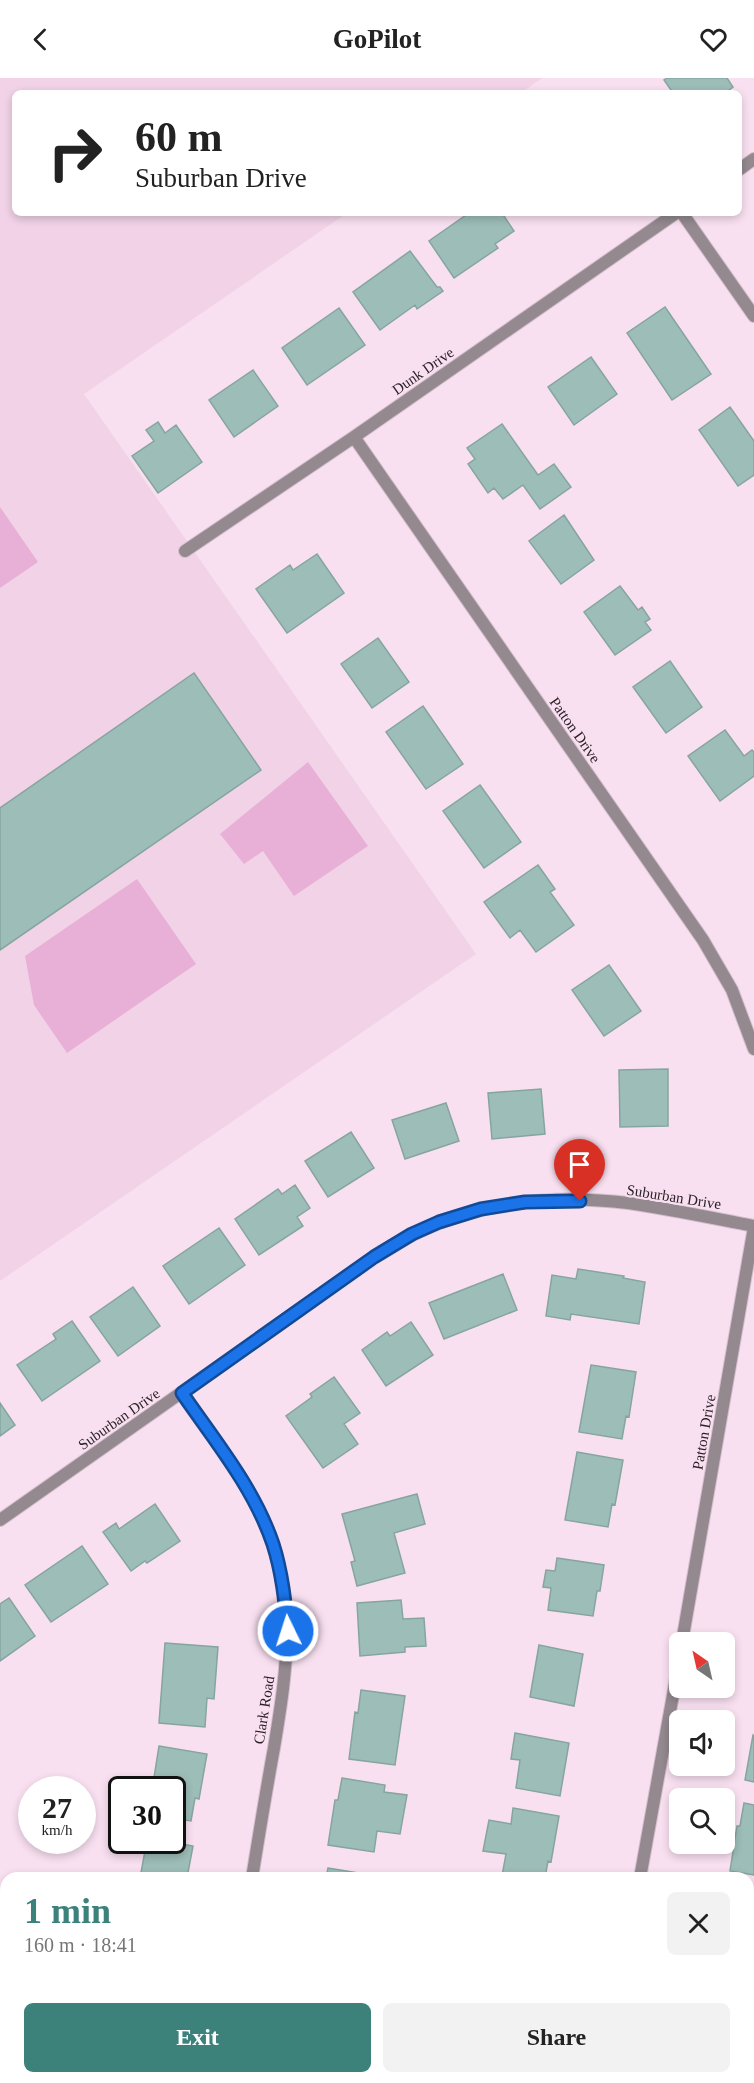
<!DOCTYPE html>
<meta charset="utf-8">
<style>
body{margin:0;font-family:"Times New Roman",serif;background:#f2f2f2;color:#222;height:100vh;display:flex;flex-direction:column;font-size:22px;white-space:nowrap}
*{box-sizing:border-box;margin:0}
p{font-size:20px;color:#767676}
.icon{flex:none;width:33px;height:33px;fill:none;stroke:currentColor;stroke-width:2;stroke-linecap:round;stroke-linejoin:round}
.map{position:relative;flex:1;overflow:hidden}
.drawer{position:absolute;left:0px;top:1794px;width:754px;height:212px;display:flex;flex-direction:column;background:#fff;border-radius:18px 18px 0 0;box-shadow:0 3px 9px #0003}
.drawer>*{flex:none}
.top-card{position:absolute;left:12px;top:12px;width:730px;height:126px;border-radius:9px;box-shadow:0 3px 9px #0003;background:#fff;color:#222;overflow:hidden}
.needle{width:39px;rotate:326deg}
.tools{position:absolute;left:669px;top:1554px;display:grid;gap:12px}
.tools a{display:grid;place-items:center;width:66px;height:66px;border-radius:9px;background:#fff;box-shadow:0 3px 9px #0003;font-size:30px}
.speed{position:absolute;left:18px;top:1698px;display:flex;gap:12px;font-size:30px;font-weight:700;text-align:center}
.speed>*{display:grid;place-content:center;width:78px;height:78px;border-radius:50%;background:#fff;box-shadow:0 3px 9px #0003;line-height:1}
.speed small{font-size:15px;font-weight:400}
.speed .limit{border:3px solid #111;border-radius:9px;background:#fff;color:#111}
.pin{position:absolute;display:grid;place-items:center;width:51px;height:51px;color:#fff;margin:-62px -26px;border-radius:50% 50% 50% 0;rotate:-45deg;box-shadow:0 0 6px #0007}
.pin .icon{rotate:45deg}
.me{position:absolute;width:66px;margin:-33px;rotate:356deg;stroke-linejoin:round;filter:drop-shadow(0 0 4px #0008)}
.turn{display:flex;align-items:center;gap:21px;height:126px;padding:0 24px;font-size:27px}
.turn .icon{width:78px;height:78px;stroke-width:2.5}
.turn b{display:block;font-size:42px;line-height:51px}
.round{display:grid;place-items:center;flex:none;width:63px;height:63px;border-radius:9px;background:#f2f2f2}
.summary{display:flex;align-items:center;justify-content:space-between;height:102px;padding:0 24px}
h1{font-size:36px;font-weight:800;line-height:45px;color:#3c827b}
.action{display:flex;gap:12px;margin-top:auto;padding:12px 24px}
.action a{flex:1;height:69px;border-radius:9px;background:#3c827b;color:#fff;font-size:24px;font-weight:800;line-height:69px;text-align:center}
.action a+a{background:#f2f2f2;color:#222}
header{display:flex;justify-content:space-between;align-items:center;height:78px;padding:0 24px;background:#fff;font-size:27px;font-weight:800}
.map>svg:first-child{display:block}
</style>
<header><svg class="icon" aria-label="back" viewBox="0 0 24 24"><path d="M15 5l-7 7 7 7"/></svg>GoPilot<svg class="icon" aria-label="heart" viewBox="0 0 24 24"><path d="M12 20l-8-8c-3-5 5-10 8-4 3-6 11-1 8 4z"/></svg></header>
<div class="map">
<svg width="754" height="2005" viewBox="0 0 754 2005">
<rect width="100%" height="100%" fill="#f9e0f1"/>
<path fill="#f1d2e7" d="M0,0H542L521,15H15V135H347L84,316L476,876L0,1203Z"/>
<path fill="#e8b0d7" d="M0,429L38,484L0,510Z
M308,684L368,768L294,818L263,773L244,786L220,756Z
M137,801L196,886L67,975L34,927L25,878Z"/>
<path fill="#9dbdb8" stroke="#86a5a0" stroke-width="1.5" d="M667,0H727L733,9L725,15H673L664,2Z
M469,135H502L514,153L495,166L498,170L454,200L429,163Z
M410,173L437,209H440L443,213L417,231L415,227L380,252L353,214Z
M665,229L711,296L672,322L627,255Z
M339,230L365,267L307,307L282,270Z
M591,279L617,316L574,347L548,309Z
M253,292L278,328L234,359L209,322Z
M730,329L754,363V397L738,408L699,352Z
M158,344L165,355L176,347L202,384L158,415L132,378L154,363L146,352Z
M502,346L538,397L554,386L571,409L540,431L523,407L503,421L494,410L488,415L468,386L475,381L467,370Z
M564,437L594,482L561,506L529,463Z
M317,476L344,515L287,555L256,511L290,487L293,492Z
M620,508L638,532L642,529L650,541L645,544L651,552L615,577L584,534Z
M378,560L409,604L372,630L341,586Z
M670,583L702,629L666,655L633,609Z
M194,595L261,692L0,872V730Z
M423,628L463,686L426,711L386,654Z
M725,652L744,678L752,672L754,674V698L720,723L688,678Z
M480,707L521,764L484,790L443,733Z
M538,787L555,811L550,814L574,847L536,874L520,852L510,860L484,824Z
M609,887L641,933L604,958L572,912Z
M668,991V1048L620,1049L619,992Z
M541,1011L545,1056L492,1061L488,1015Z
M446,1025L459,1063L405,1081L392,1042Z
M351,1054L374,1090L328,1119L305,1083Z
M295,1107L310,1130L297,1139L303,1148L259,1177L235,1141L278,1111L282,1116Z
M219,1150L245,1187L189,1226L163,1188Z
M578,1191L624,1198L623,1200L645,1204L639,1246L571,1236L570,1242L546,1238L552,1197L576,1201Z
M503,1196L517,1232L444,1261L429,1225Z
M133,1209L160,1248L118,1278L90,1239Z
M72,1243L100,1283L42,1323L17,1287L56,1261L53,1256Z
M411,1244L433,1277L386,1308L362,1272L387,1254L390,1258Z
M591,1287L636,1294L629,1339L626,1338L622,1361L579,1354Z
M334,1299L360,1335L344,1346L358,1366L323,1390L286,1338L312,1319L310,1316Z
M0,1325L15,1347L0,1358Z
M577,1374L623,1382L615,1427L612,1426L608,1449L565,1442Z
M417,1416L425,1446L394,1455L405,1495L357,1508L351,1484L355,1483L342,1436Z
M155,1426L180,1463L147,1485L145,1483L131,1493L103,1454L116,1445L119,1451Z
M82,1468L108,1506L51,1544L25,1507Z
M557,1480L604,1487L600,1513H597L593,1538L548,1532L551,1510L543,1509L546,1492L555,1493Z
M9,1520L35,1558L0,1583V1526Z
M401,1522L403,1541L424,1540L426,1568L405,1569V1574L360,1578L357,1525Z
M165,1565L218,1569L214,1621L207,1620L205,1649L159,1645Z
M539,1567L583,1576L574,1628L530,1619Z
M361,1612L405,1618L395,1687L349,1681L355,1634L358,1635Z
M515,1655L569,1665L560,1718L516,1710L520,1682L511,1681Z
M753,1657L754,1658V1704L745,1702Z
M159,1668L207,1676L199,1721L195,1720L191,1743L172,1740V1712H152Z
M342,1700L385,1707L384,1714L407,1717L400,1756L377,1753L374,1774L328,1767L335,1722H338Z
M744,1725L754,1727V1797L730,1793L737,1748H740Z
M513,1730L559,1738L551,1784L548,1783L545,1800L502,1798L506,1776L483,1773L489,1742L511,1746Z
M147,1762H161L193,1768L187,1800H140Z
M328,1790L370,1797V1800H326Z
M748,1811L754,1812V1883L748,1882Z
M748,1915L754,1916L752,1942H754V1970L748,1969Z
M104,2000H146V2005L103,2003Z
M287,2000H349L348,2003L337,2001L336,2005H291L286,2003Z
M461,2000H464L498,2005H460Z"/>
<g fill="none" stroke-linecap="round" stroke-linejoin="round">
<g stroke="#d4becd" stroke-width="14">
<path id="street" d="M740,91L754,81
M682,135L754,238
M354,359L703,862L732,912L754,971
M185,473L354,359L676,135
M181,1315C209,1355 241,1394 261,1437C298,1518 288,1586 274,1670C266,1713 259,1757 252,1800
M0,1442L374,1179C450,1128 538,1114 628,1125C670,1131 712,1140 754,1148
M682,1564L754,1149
M640,1800L680,1578
M217,2005L218,2000
M604,2005L605,2000"/>
</g>
<use href="#street" stroke="#93898f" stroke-width="12"/>
</g>
<g fill="none" stroke-linecap="round" stroke-linejoin="round">
<g stroke="#114b97" stroke-width="15">
<path id="route" d="M288,1553C285,1523 282,1494 273,1466C254,1410 215,1363 182,1315L374,1179L412,1156L439,1144L481,1131L525,1124L580,1123"/>
</g>
<use href="#route" stroke="#1a73e8" stroke-width="10"/>
</g>
<g text-anchor="middle" stroke-width="4.5" stroke-linejoin="round" paint-order="stroke">
<g font-size="15" fill="#2b2228" stroke="#f9e0f1">
<text transform="translate(423 293) rotate(-35)" y="5">Dunk Drive</text>
<text transform="translate(575 652) rotate(55)" y="5">Patton Drive</text>
<text transform="translate(674 1119) rotate(9)" y="5">Suburban Drive</text>
<text transform="translate(119 1341) rotate(-35)" y="5">Suburban Drive</text>
<text transform="translate(704 1354) rotate(-80)" y="5">Patton Drive</text>
<text transform="translate(264 1632) rotate(-81)" y="5">Clark Road</text>
</g>
</g>
</svg>
<div class="tools">
<a><svg class="needle" viewBox="-14 -14 28 28"><path d="M0-13l5 13h-10z" fill="#e53935"/><path d="M0 13l5-13h-10z" fill="#767676"/></svg></a>
<a><svg class="icon" aria-label="sound" viewBox="0 0 24 24"><path d="M4 9h4l5-4v14l-5-4H4zM17 9q2 3 0 6"/></svg></a>
<a><svg class="icon" aria-label="search" viewBox="0 0 24 24"><circle cx="10" cy="10" r="6"/><path d="M15 15l6 6"/></svg></a>
</div>
<div class="speed"><div>27<small>km/h</small></div><div class="limit">30</div></div>
<div class="pin" style="left:580px;top:1123px;background:#d93025"><svg class="icon" aria-label="arrive" viewBox="0 0 24 24"><path d="M6 21V4h12l-3 4 3 4H6"/></svg></div>
<svg class="me" style="left:288px;top:1553px" viewBox="-20 -20 40 40"><circle r="17" fill="#1a73e8" stroke="#fff" stroke-width="3"/><path d="M0-11L8 9 0 5-8 9z" fill="#fff"/></svg>
<div class="top-card">
<div class="turn"><svg class="icon" aria-label="right" viewBox="0 0 24 24"><path d="M7 20v-9h11M14 6l5 5-5 5"/></svg><div><b>60 m</b>Suburban Drive</div></div>
</div>
<section class="drawer">
<div class="summary"><div><h1>1 min</h1><p>160 m · 18:41</p></div><a class="round"><svg class="icon" aria-label="close" viewBox="0 0 24 24"><path d="M6 6l12 12M18 6L6 18"/></svg></a></div>
<div class="action"><a>Exit</a><a>Share</a></div>
</section>
</div>
